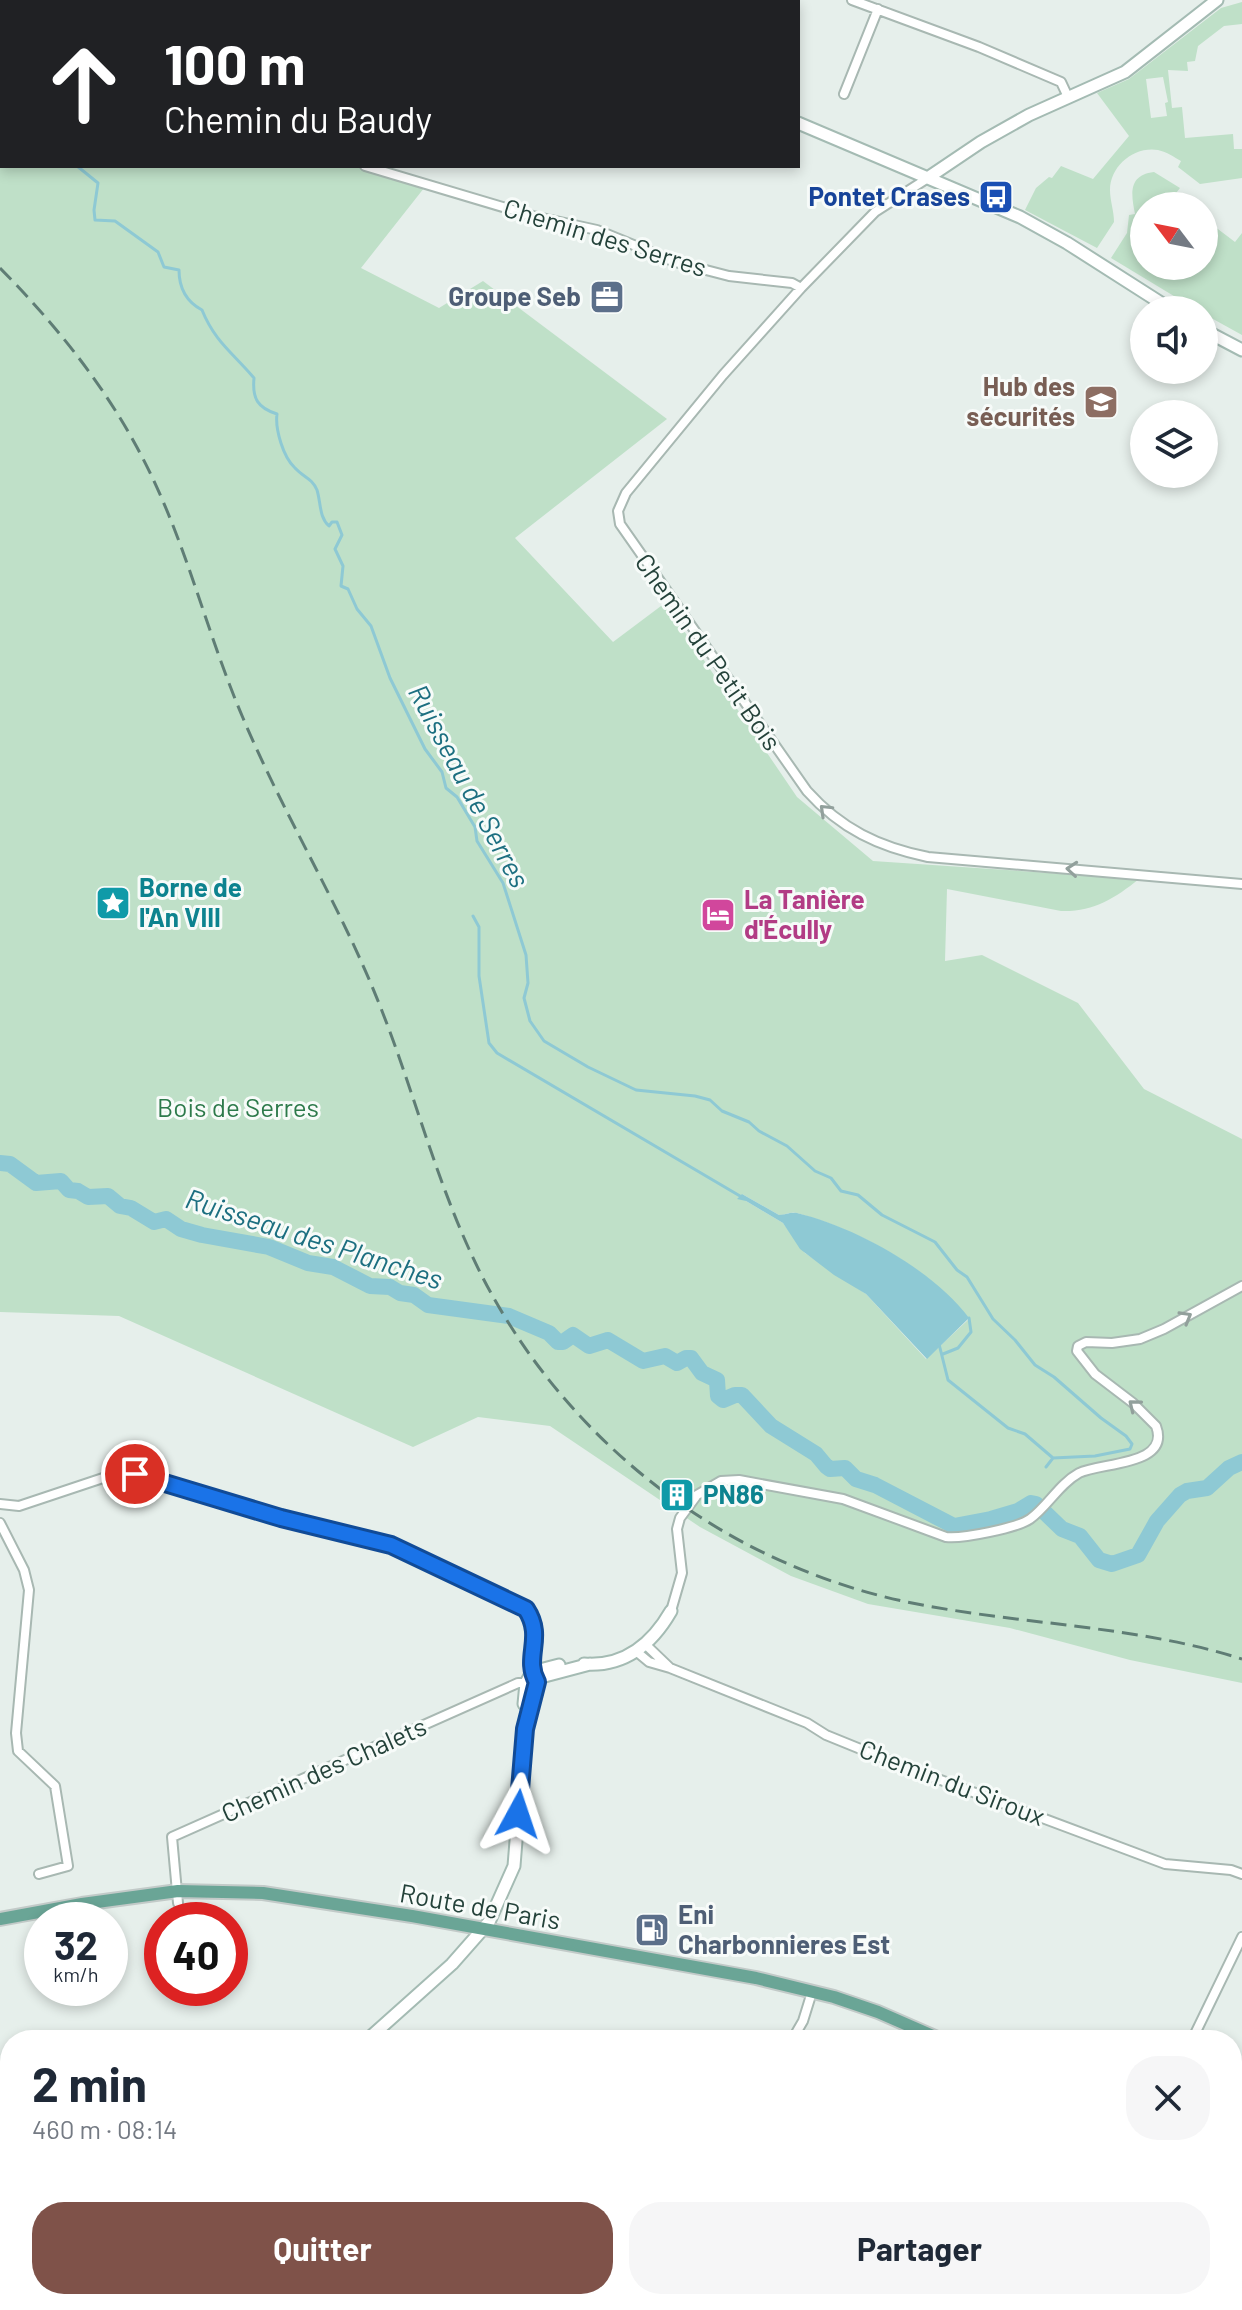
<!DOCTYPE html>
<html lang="fr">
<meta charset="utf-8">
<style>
body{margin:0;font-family:Barlow,sans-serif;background:#f6f6f7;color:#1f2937;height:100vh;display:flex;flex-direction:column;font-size:30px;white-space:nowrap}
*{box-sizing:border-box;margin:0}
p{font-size:26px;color:#747a83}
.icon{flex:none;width:44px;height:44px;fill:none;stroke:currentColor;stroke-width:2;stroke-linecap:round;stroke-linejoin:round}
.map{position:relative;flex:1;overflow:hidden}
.sheet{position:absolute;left:0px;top:2030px;width:1242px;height:280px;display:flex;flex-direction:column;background:#fff;border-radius:32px 32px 0 0;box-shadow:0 4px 12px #0003}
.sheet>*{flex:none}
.top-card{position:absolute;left:0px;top:0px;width:800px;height:168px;box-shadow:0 4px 12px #0003;background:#202124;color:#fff;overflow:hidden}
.needle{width:52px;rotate:302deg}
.controls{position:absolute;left:1130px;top:192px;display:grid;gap:16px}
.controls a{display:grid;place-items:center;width:88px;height:88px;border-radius:50%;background:#fff;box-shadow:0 4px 12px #0003;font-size:40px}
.speed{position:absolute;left:24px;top:1902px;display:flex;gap:16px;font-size:40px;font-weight:700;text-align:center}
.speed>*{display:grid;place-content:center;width:104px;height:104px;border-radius:50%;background:#fff;box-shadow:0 4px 12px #0003;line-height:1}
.speed small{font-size:20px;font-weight:400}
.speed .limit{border:12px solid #d22;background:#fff;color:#111}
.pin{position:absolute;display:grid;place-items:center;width:68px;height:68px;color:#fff;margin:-34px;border:4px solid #fff;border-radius:50%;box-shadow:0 2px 8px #0007}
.me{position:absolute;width:88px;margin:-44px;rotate:5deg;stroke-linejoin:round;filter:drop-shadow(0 0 6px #0008)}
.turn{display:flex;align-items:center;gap:28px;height:168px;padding:0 32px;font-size:36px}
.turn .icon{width:104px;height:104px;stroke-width:2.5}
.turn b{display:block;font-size:56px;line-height:68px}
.round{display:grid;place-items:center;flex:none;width:84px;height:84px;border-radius:32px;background:#f6f6f7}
.summary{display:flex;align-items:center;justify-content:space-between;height:136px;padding:0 32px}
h1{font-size:48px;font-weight:700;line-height:60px}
.cta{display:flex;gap:16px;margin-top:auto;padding:16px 32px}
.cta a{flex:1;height:92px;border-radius:32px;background:#7f5249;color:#fff;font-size:32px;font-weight:700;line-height:92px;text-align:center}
.cta a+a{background:#f6f6f7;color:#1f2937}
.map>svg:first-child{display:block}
</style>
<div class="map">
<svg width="1242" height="2310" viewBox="0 0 1242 2310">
<rect width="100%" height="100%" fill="#e6efeb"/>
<path fill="#bfe0c8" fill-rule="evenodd" d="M0,0H241L2,2V166H365L428,183L361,268L439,308L483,281L667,419L515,538L613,642L665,603L797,797L873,861L1139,879C1114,899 1093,912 1061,911L947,889L945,961L982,955L1078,1003L1144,1089L1242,1139V1683L1130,1660L1010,1628L868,1604L791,1576L700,1527L550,1426L478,1417L413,1447L119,1316L0,1312ZM742,1194L779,1215C786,1215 790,1211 797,1213C859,1230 928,1267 969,1319L926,1359L866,1294L805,1253L783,1223L746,1201Z
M1242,2V24L1224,26L1198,46L1195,61L1187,62L1188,71L1168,70L1172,108L1182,107L1185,138L1233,134L1234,149H1242V178L1200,184L1178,167L1181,161C1174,157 1167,152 1158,150C1134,146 1110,166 1110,190C1110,201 1114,211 1114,222L1097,248L1025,210L1036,188L1049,177L1052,178L1061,166L1093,179L1129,136L1097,93L1129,79L1221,8ZM1163,77L1168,102L1165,103L1167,116L1151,118L1146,79Z
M1154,172L1180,188L1166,206H1144V266H1204L1206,220L1235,242L1242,233V335L1204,314V310H1197L1111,258L1127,233L1129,215L1135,214C1131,194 1128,175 1154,172Z"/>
<path fill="#8ec9d4" d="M742,1194L779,1215C786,1215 789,1212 797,1213C855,1227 932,1269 969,1318L927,1359L866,1294L834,1275L800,1249L783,1223L746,1201L737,1199Z"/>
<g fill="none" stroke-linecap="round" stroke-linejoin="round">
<path stroke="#8ec9d4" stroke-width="3" d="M0,114L2,117
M77,166L98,183L94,210L95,220L115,221L158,252L164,267L179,270C179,288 187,302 202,310C215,342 233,353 254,378C252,399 258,408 277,414C275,429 283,457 295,468C303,477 312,478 317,490C321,503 319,517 329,526L332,522H337L342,535L335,549L343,566L341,586L348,589L357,609L371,626L390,678L425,749L442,772L446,788L457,797L475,827L477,841L503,883L526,955L528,983L524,998L530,1021L544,1041L588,1067L636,1090L695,1096L710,1100L722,1111L749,1122L759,1131L787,1146L815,1171L831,1178L841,1191L858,1195L882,1215L935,1242L957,1270L967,1277L993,1319L1015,1340L1035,1365L1054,1377L1101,1418L1126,1436L1132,1444L1130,1449L1095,1456L1053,1458L1046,1467
M473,916L479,927V976L489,1043L497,1053L740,1196
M939,1344L948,1380L1008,1428L1025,1434L1053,1458
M943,1354L958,1348L971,1332L969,1318"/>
<path stroke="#8ec9d4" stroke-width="16" d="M0,1163L10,1164L36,1183L61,1181L69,1190L78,1191L88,1197L108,1196L120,1206L131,1208L154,1222L166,1219L181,1229L202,1235L269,1247L308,1263L333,1267L370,1286L390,1287L400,1293L414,1295L428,1305L509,1316L549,1333L558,1342H563L573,1335L589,1346L608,1340L643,1361L665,1356L677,1363L686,1358H691L702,1373L717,1380L718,1396L723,1400L735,1395H742L771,1426L816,1454L826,1466L830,1469L845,1468L856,1479L875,1485L954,1526L991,1519L1018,1511L1031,1503L1036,1504L1062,1529L1080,1536L1099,1560L1112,1564L1138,1555L1157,1521L1180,1495L1187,1491L1207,1488L1229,1468L1242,1462"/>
<g stroke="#a8b8b2" stroke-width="12">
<path id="street" d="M852,0L979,47L1061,82L1068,97
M551,2L552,0
M844,94L878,9
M365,166L533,216L597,230L675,262L729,276L792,283L801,288
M928,178L875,212L801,288L723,375L626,493L618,511L620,524L807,791C841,829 879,847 928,857L1242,884
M0,1504L19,1506L115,1474H135L281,1518L391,1545L526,1609L535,1624L532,1672L534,1677
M0,1523L24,1570L29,1590L16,1733L18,1751L55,1786L68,1866L39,1874
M671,1611L682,1573L677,1529L680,1518L697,1495L721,1481L739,1480L843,1499L946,1537C962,1539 1017,1528 1030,1519C1048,1506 1059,1484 1079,1473C1101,1462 1171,1466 1156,1426L1133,1403L1095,1374L1077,1351L1078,1346L1086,1342L1112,1343L1140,1339L1164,1329L1242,1286
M637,1652L649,1662L670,1668L645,1644
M670,1668L807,1723L826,1735L890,1761L1165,1864L1231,1870L1242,1874
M178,1903L172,1837L518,1683H529
M792,2040L803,2021L812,1992
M1192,2040L1242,1937
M520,2310L522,2300"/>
</g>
<g stroke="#a4bbb3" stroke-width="15">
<path id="secondary" d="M326,0L329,2
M798,123L1020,217L1067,243L1172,310
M929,177L981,142L1029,115L1125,72L1217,0
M1204,330L1242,350
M584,1664C624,1667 652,1644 671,1611
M524,1704L526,1683L532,1672L559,1665
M367,2040L452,1964L489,1922L514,1866L525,1729L534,1688L541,1677L590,1664
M604,2300L624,2310
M169,2310L170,2300
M292,2310L301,2300"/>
</g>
<g stroke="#c2cac8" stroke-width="16">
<path id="primary" d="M0,1919L82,1904L178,1891L263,1893L412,1916L756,1978L834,1997L878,2012L942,2040
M1232,2155L1242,2159"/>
</g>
<use href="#street" stroke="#fff" stroke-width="8"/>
<use href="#secondary" stroke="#fff" stroke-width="11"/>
<use href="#primary" stroke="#6aa596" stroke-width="12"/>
<path stroke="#5f7d75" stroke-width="3" stroke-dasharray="16 8" stroke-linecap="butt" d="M0,268C67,336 124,410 162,499C193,570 212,646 243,718C285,818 343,910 382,1011C413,1090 434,1172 469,1249C526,1376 627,1482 750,1546C801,1572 856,1592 912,1603C1022,1625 1135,1625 1242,1659"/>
</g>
<defs><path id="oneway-chevron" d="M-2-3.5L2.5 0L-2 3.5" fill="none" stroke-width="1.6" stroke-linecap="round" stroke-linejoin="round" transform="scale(2)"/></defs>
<g stroke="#92a09c">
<use href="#oneway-chevron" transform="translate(825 810) rotate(-136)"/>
<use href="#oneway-chevron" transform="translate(1072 869) rotate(-175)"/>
<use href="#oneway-chevron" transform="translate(1186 1317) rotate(-30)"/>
<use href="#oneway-chevron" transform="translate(1134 1405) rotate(-141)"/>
</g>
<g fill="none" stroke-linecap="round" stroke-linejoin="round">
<g stroke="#114b97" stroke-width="20">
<path id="route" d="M135,1474L281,1518L391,1545L526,1609C545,1638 523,1657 537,1682L525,1729L518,1814"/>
</g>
<use href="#route" stroke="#1a73e8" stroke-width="14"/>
</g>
<defs>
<g id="bus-square" transform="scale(1.8)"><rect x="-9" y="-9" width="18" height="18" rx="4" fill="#1a4fb4" stroke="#f7fbf9"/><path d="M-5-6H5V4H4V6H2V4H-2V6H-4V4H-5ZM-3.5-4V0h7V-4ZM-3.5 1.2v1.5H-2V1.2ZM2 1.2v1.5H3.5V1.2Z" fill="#fff"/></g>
<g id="office-square" transform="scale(1.8)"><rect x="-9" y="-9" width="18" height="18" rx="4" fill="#5c6f8a" stroke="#f7fbf9"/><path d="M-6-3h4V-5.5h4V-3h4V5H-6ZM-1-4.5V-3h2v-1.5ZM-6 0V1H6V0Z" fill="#fff"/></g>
<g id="university-square" transform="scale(1.8)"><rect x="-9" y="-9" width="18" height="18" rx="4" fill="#8d6e63" stroke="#f7fbf9"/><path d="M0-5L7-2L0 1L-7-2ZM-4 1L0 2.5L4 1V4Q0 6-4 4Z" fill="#fff"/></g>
<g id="sight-square" transform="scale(1.8)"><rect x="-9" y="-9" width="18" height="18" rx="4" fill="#0f9aa8" stroke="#f7fbf9"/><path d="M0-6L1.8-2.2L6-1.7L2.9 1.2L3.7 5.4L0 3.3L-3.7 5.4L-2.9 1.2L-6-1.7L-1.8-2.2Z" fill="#fff"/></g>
<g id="hotel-square" transform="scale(1.8)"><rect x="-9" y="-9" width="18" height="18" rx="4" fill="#d1479c" stroke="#f7fbf9"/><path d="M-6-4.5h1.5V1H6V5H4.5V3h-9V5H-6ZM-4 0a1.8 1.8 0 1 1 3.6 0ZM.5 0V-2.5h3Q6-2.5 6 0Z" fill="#fff"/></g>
<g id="building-square" transform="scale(1.8)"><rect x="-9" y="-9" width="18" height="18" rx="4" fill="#0f9aa8" stroke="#f7fbf9"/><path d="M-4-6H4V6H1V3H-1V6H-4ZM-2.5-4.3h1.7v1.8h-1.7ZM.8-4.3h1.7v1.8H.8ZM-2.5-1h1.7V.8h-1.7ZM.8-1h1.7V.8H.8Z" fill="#fff"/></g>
<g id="fuel-square" transform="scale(1.8)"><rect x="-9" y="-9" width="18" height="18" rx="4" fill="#5c6f8a" stroke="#f7fbf9"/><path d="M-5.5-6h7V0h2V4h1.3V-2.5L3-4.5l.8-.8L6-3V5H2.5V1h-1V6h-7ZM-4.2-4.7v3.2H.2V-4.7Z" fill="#fff"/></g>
</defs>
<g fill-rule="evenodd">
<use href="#bus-square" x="996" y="197"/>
<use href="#office-square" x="607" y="297"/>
<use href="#university-square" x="1101" y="402"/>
<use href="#sight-square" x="113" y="903"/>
<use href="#hotel-square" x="718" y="915"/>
<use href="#building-square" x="677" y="1495"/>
<use href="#fuel-square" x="652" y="1930"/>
</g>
<g text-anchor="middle" stroke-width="6" stroke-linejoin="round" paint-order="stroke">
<g font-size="26" font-weight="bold" fill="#164399" stroke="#f7fbf9" text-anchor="end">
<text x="970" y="206">Pontet Crases</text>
</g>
<g font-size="26" fill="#24423a" stroke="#f7fbf9">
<text transform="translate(605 238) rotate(17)" y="9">Chemin des Serres</text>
<text transform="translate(708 652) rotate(55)" y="9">Chemin du Petit Bois</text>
<text transform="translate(324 1770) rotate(-24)" y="9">Chemin des Chalets</text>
<text transform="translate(952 1783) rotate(21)" y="9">Chemin du Siroux</text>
<text transform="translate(480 1907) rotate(10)" y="9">Route de Paris</text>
</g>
<g font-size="26" font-weight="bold" fill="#4e5e75" stroke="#f7fbf9" text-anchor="end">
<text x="581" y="306">Groupe Seb</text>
<text x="678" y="1924" text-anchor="start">Eni<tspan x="678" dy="30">Charbonnieres Est</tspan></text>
</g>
<g font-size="26" font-weight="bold" fill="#785e54" stroke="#f7fbf9" text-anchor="end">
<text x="1075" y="396">Hub des<tspan x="1075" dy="30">sécurités</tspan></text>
</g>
<g font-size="26" font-weight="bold" fill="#0d838f" stroke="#f7fbf9" text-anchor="start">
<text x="139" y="897">Borne de<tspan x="139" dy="30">l'An VIII</tspan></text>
<text x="703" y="1504">PN86</text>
</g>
<g font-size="26" font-weight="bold" fill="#b23c85" stroke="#f7fbf9" text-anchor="start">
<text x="744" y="909">La Tanière<tspan x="744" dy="30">d'Écully</tspan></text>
</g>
<g font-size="26" fill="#2d7a4b" stroke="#f7fbf9">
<text x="238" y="1117">Bois de Serres</text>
</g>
<g font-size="28" font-style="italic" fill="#1c6f80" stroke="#f7fbf9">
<text transform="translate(469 786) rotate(62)" y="10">Ruisseau de Serres</text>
<text transform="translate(314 1239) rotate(18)" y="10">Ruisseau des Planches</text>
</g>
</g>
</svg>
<div class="controls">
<a><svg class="needle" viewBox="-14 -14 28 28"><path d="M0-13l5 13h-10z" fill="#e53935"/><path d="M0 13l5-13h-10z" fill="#747a83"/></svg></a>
<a><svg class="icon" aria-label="sound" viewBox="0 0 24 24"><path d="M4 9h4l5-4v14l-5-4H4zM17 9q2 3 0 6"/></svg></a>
<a><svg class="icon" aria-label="layers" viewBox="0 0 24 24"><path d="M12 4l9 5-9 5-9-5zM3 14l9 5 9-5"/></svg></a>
</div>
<div class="speed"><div>32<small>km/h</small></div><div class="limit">40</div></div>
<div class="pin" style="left:135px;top:1474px;background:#d93025"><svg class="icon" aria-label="arrive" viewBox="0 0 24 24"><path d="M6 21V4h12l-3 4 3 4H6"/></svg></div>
<svg class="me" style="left:518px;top:1814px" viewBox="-20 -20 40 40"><path d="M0-17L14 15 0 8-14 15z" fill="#1a73e8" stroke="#fff" stroke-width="4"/></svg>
<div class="top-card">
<div class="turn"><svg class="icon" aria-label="ahead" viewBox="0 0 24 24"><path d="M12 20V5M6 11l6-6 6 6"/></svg><div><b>100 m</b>Chemin du Baudy</div></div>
</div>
<section class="sheet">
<div class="summary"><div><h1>2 min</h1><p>460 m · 08:14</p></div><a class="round"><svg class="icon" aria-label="close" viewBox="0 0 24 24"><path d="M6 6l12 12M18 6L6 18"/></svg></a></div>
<div class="cta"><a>Quitter</a><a>Partager</a></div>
</section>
</div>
